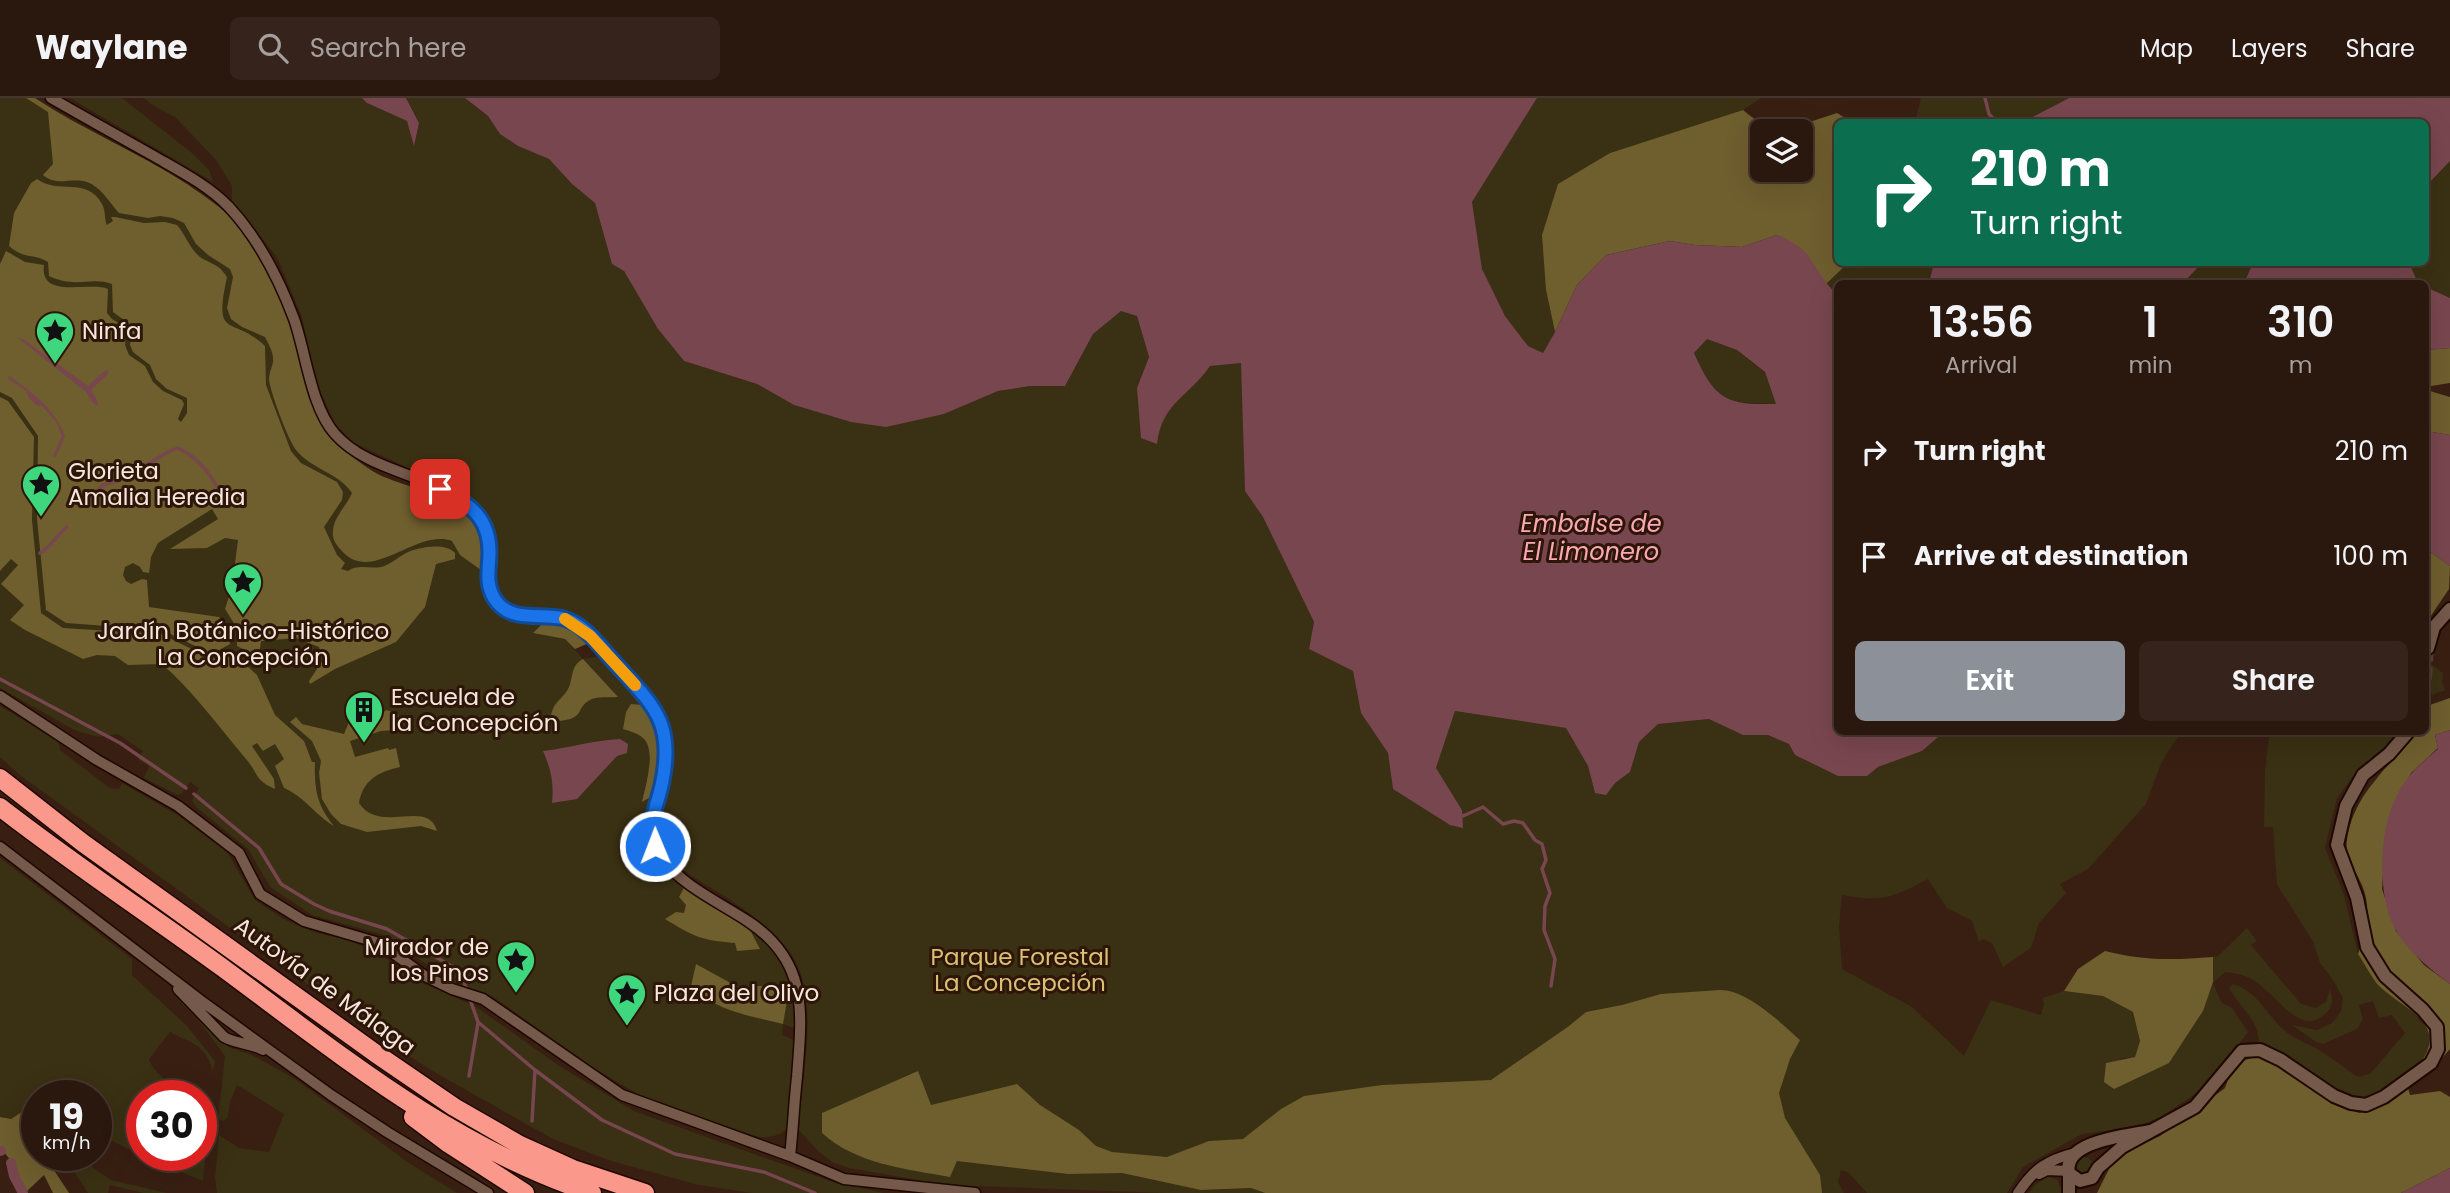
<!DOCTYPE html>
<meta charset="utf-8">
<style>
body{margin:0;font-family:Poppins,sans-serif;background:#36241c;color:#f1f3f6;height:100vh;display:flex;flex-direction:column;font-size:26px;white-space:nowrap}
*{box-sizing:border-box;margin:0}
p{font-size:23px;color:#a59f9e}
.icon{flex:none;width:38px;height:38px;fill:none;stroke:currentColor;stroke-width:2;stroke-linecap:round;stroke-linejoin:round}
.map{position:relative;flex:1;overflow:hidden}
.drawer{position:absolute;left:1834px;top:182px;width:595px;height:455px;display:flex;flex-direction:column;background:#2a170e;border-radius:10px;box-shadow:0 7px 28px #0002,0 0 0 2px #46362e}
.drawer>*{flex:none}
.banner{position:absolute;left:1834px;top:21px;width:595px;height:147px;border-radius:10px;box-shadow:0 7px 28px #0002,0 0 0 2px #46362e;background:#0b6e4f;color:#fff;overflow:hidden}
.controls{position:absolute;left:1750px;top:21px;display:grid;gap:14px}
.controls a{display:grid;place-items:center;width:63px;height:63px;border-radius:10px;background:#2a170e;box-shadow:0 7px 28px #0002,0 0 0 2px #46362e;font-size:35px}
.speed{position:absolute;left:21px;top:982px;display:flex;gap:14px;font-size:35px;font-weight:700;text-align:center}
.speed>*{display:grid;place-content:center;width:91px;height:91px;border-radius:50%;background:#2a170e;box-shadow:0 7px 28px #0002,0 0 0 2px #46362e;line-height:1}
.speed small{font-size:18px;font-weight:400}
.speed .limit{border:10px solid #d22;background:#fff;color:#111}
.pin{position:absolute;display:grid;place-items:center;width:60px;height:60px;color:#fff;margin:-30px;border-radius:14px;box-shadow:0 4px 10px #0006}
.me{position:absolute;width:77px;margin:-38px;rotate:359deg;stroke-linejoin:round;filter:drop-shadow(0 0 5px #0008)}
.turn{display:flex;align-items:center;gap:24px;height:147px;padding:0 21px;font-size:32px}
.turn .icon{width:91px;height:91px;stroke-width:2.5}
.turn b{display:block;font-size:49px;line-height:60px}
.eta{display:flex;justify-content:space-evenly;align-items:center;height:119px;text-align:center}
.eta b{font-size:42px;font-weight:600;line-height:49px}
.button{display:flex;gap:14px;margin-top:auto;padding:14px 21px}
.button a{flex:1;height:80px;border-radius:10px;background:#8c9099;color:#fff;font-size:28px;font-weight:600;line-height:80px;text-align:center}
.button a+a{background:#36241c;color:#f1f3f6}
ul{padding:0;list-style:none}
li{display:flex;align-items:center;gap:21px;height:105px;padding:0 21px}
li div{flex:1}
li b{display:block;font-size:26px}
li em{font-style:normal}
header{display:flex;align-items:center;gap:42px;box-sizing:border-box;height:98px;padding:0 35px;background:#2a170e;border-bottom:2px solid #46362e}
header strong{font-size:33px}
nav{display:flex;gap:38px;margin-inline-start:auto;font-size:24px}
.search{width:490px;height:63px;background:#36241c;display:flex;align-items:center;gap:18px;box-sizing:border-box;padding:0 24px;border-radius:10px;color:#a59f9e;font-size:26px}
.map>svg:first-child{display:block}
</style>
<header>
<strong>Waylane</strong>
<div class="search"><svg class="icon" aria-label="search" viewBox="0 0 24 24"><circle cx="10" cy="10" r="6"/><path d="M15 15l6 6"/></svg>Search here</div>
<nav><a>Map</a><a>Layers</a><a>Share</a></nav>
</header>
<div class="map">
<svg width="2450" height="1095" viewBox="0 0 2450 1095">
<rect width="100%" height="100%" fill="#381f12"/>
<path fill="#3a3013" d="M0,0H28L100,45L226,119L319,357L438,413L467,461L481,472C482,514 506,521 544,524L534,535L565,541L583,561L600,558L644,607L631,606L649,632V671L642,703L654,697C649,717 644,735 651,755C654,766 667,776 675,783C718,821 788,835 797,903C798,911 796,921 795,930L783,926L782,937L794,942L788,1029C780,1039 770,1039 759,1039L646,1001L592,969L492,898L452,884L384,837L312,817L270,789L248,751L196,709L192,702L199,690L190,684L182,695L178,697L144,680L149,668L138,662L143,653L118,636L98,639L74,632L0,590Z
M70,0H122L192,55L209,72L213,84Z
M144,0H362L367,5L407,23L414,46L419,25L406,0H465L488,18L500,36L518,48L549,61L572,86L595,105L612,166L624,173L658,231L684,263L757,286L794,307L851,324L944,316L998,293L1030,288H1065L1093,236L1121,212L1137,218L1149,259L1137,290L1156,346C1158,341 1158,334 1159,329C1168,303 1195,290 1210,268L1242,264L1245,393L1263,419L1314,524L1309,551L1353,573L1361,615L1388,655L1393,691L1462,712L1436,670L1455,613L1566,630L1588,668L1595,695L1615,685L1630,674L1639,644L1658,626L1710,621L1743,637H1768L1789,646L1795,657L1838,678H1867L1878,669L1922,653L1944,634H2182L2172,647L2160,668L2146,706L2088,771L2060,786L2066,795L2039,825L2031,850L2003,869L1992,845L1983,841L1979,844L1972,823L1947,810L1928,781C1894,799 1880,805 1842,797L1839,829L1842,871L1912,909L1964,958L1991,902L2041,917L2044,906L2043,900L2064,893L2103,898L2133,914L2140,943L2135,959L2117,961L2169,965L2203,913L2213,859L2218,858L2247,830L2257,843L2251,847L2301,906L2316,910L2326,904L2330,891C2333,901 2334,907 2326,915C2302,940 2278,900 2260,887C2249,878 2238,875 2225,874L2213,885L2221,904L2232,910L2248,934L2213,979L2195,996L2161,1019L2136,1029L2082,1036L2023,1069L2007,1095H1867L1848,1074L1841,1072L1838,1084L1844,1095H1398L1304,998L1281,1011L1212,1092L1251,1090L1265,1095H1164L947,1087L849,1070L832,1064L819,1054L798,1031C802,981 820,903 793,859C777,834 750,815 726,799C703,784 674,772 661,746C657,736 661,720 663,709C667,692 675,670 674,652C673,620 652,596 632,574C617,558 591,525 570,517C547,507 518,520 500,498C477,469 518,434 463,395L354,345L336,327L317,287L302,219L277,159L232,103V88L215,61L176,20L151,6Z
M1537,0H1761L1743,12L1610,55L1546,192L1555,234L1543,255L1528,248L1505,218L1481,171L1472,104Z
M1921,0H2069L2023,24H1915Z
M2450,63V200L2426,189V186L2416,184L2409,165L2426,164V100L2430,84Z
M2202,164H2253V165L2244,185H2183Z
M1848,165H1934L1929,185L1838,186L1837,196L1826,186Z
M1707,241L1737,252L1765,275L1777,306C1725,305 1715,304 1694,255Z
M2426,550L2435,551L2431,566L2443,575L2442,584L2445,592L2432,597L2430,592L2426,593Z
M0,608L58,643L60,652L110,690L119,691L122,685L179,718L227,754L255,802L283,821L314,834L344,841L376,853L413,881L475,908L561,969L634,1013L833,1084L884,1095H752L699,1087L611,1063L553,1041L434,974L357,924L324,883L317,893L20,677L0,659Z
M2278,634H2396L2389,646L2359,670L2337,700L2325,750L2344,797L2358,856L2429,932L2432,944L2428,955L2434,969C2417,983 2393,1005 2372,1013C2338,1026 2300,975 2273,963C2268,961 2263,960 2257,958C2265,925 2244,916 2229,890L2233,886C2260,894 2268,921 2289,936C2299,943 2312,947 2322,954C2335,962 2345,971 2358,979L2370,976L2405,935L2392,917L2379,920L2373,903L2359,907L2363,921L2357,931L2323,946L2316,944L2292,927L2317,932L2332,925L2341,913L2343,900L2333,882L2320,865L2313,843L2277,787L2273,729H2264L2265,673L2269,638Z
M0,760L132,861V877L187,928L215,963L213,974C206,946 192,946 170,934L149,961C154,977 172,985 183,997L142,998V1057H201V1024H209L203,1083L151,1062L96,1035V998H37V1010L31,1008L11,1021L0,1019Z
M175,899L198,916L228,949L252,957L295,981L409,1065L457,1095H217L215,1080L219,1037L239,1050L269,1054L284,1016L237,987L230,1004L228,1019L224,1023L218,1021L225,958L196,919Z
M37,1015V1057L36,1058L22,1028L32,1022Z
M63,1057H75L111,1082L167,1095H143L110,1087L108,1095H88Z
M2075 1068a9 9 0 1 1 18 0a9 9 0 1 1-18 0Z
M2047,1079L2057,1081L2063,1095H2029L2035,1087Z"/>
<path fill="#6f5e2e" fill-rule="evenodd" d="M26,0H35C83,32 138,54 187,86C201,96 217,106 229,118C255,146 275,182 287,218C302,262 305,315 341,349C352,359 370,373 384,379C429,397 499,405 481,472L460,457L452,443C416,430 371,488 341,452C336,446 332,442 333,433C333,420 347,407 352,395C338,374 312,372 296,352C289,344 269,291 269,281C269,275 272,270 273,264C274,255 269,247 265,239L242,229L231,221L227,210L233,179L230,171L208,157L196,146L184,125L173,120L160,118L148,120L119,115C109,104 101,89 87,84C71,79 57,89 43,77L53,66L48,14Z
M1743,12C1775,41 1802,26 1837,15L1852,24H1838V164L1848,165L1826,186C1810,162 1804,150 1777,137L1742,149L1695,147L1670,143L1606,157L1577,187L1555,234L1546,192L1542,137L1558,86L1610,55ZM1762,33H1801V72H1762Z
M37,81C58,97 87,78 102,106C106,113 104,121 107,127L113,123L111,119H115L144,125L165,124L177,127C186,137 189,150 200,159C212,167 218,165 227,179C213,244 232,216 265,248L266,287L291,353L301,365L337,384L343,394L342,402L324,429L337,457L345,465L341,471L348,473C357,466 369,471 381,469C390,467 398,459 406,455C418,449 445,444 455,455V461L436,466L425,509L396,544L335,571L310,586L309,583L323,562L319,549L296,540L261,543L259,559L237,548V530L225,511L232,489L238,442L225,440L207,450L170,451L218,421L212,411L158,445L151,459L149,475L143,474L140,469L133,465L125,469L123,477L126,483L131,486L142,481L147,482L149,509L219,519L229,534L230,546L212,556L162,532L66,525L46,512L37,421L38,338L12,300L0,294V166L6,153L25,164L44,167C39,202 91,183 108,191L107,215L112,221L127,230L125,247L129,257L145,268L153,284L163,293L182,302L184,306L178,321L181,324L187,315V300L167,291L156,281L150,267L133,254L130,247L132,228L113,214L112,186C91,178 76,191 49,178L48,164C33,155 25,162 9,148L14,115L31,85Z
M2450,250V285L2431,288L2430,293L2450,299V337L2426,333V252Z
M0,299L8,303L34,339L32,422L41,515L63,530L161,536L212,561L233,555L257,577L275,617L304,643L312,664H315C314,690 317,708 334,728C316,718 305,699 284,690L275,668L284,661L275,646L263,653L257,645L252,648L274,681L275,691C254,682 259,676 246,661C219,629 193,593 162,566L128,567L115,558L97,557L83,561L25,532L10,522L24,507L1,486L18,467L11,461L0,473Z
M2431,454L2450,468L2449,491L2426,525V456Z
M544,524C563,527 574,532 589,545L575,551L565,541L533,535Z
M583,561L618,599C609,600 597,598 590,602C575,610 586,620 560,623L551,617C555,603 558,605 566,594C575,583 568,569 583,561Z
M2450,600V632L2435,637L2438,650L2411,675L2386,732L2382,791L2396,833L2424,867L2450,886V951L2434,969L2419,967C2450,926 2406,913 2379,888C2371,879 2365,866 2358,856C2366,833 2372,811 2362,787C2356,773 2344,760 2347,742C2349,722 2361,699 2374,684C2387,666 2404,654 2414,634H2426L2427,608Z
M631,606L644,607C669,636 662,664 654,697L642,704C645,689 657,652 643,640C638,635 629,633 623,631L626,614Z
M386,612L397,615L402,623L396,632L381,633L350,643L355,659L388,650L389,652L396,650L400,669C378,674 363,682 359,705C380,737 428,700 437,733L421,728L367,734L341,726L331,716L322,701L319,675L321,663L312,643L290,624L296,619L302,626L344,636L351,619L363,624L367,614L376,621Z
M684,790L749,830L760,851L737,853L735,845C700,842 695,839 665,821L676,814L684,815L686,807L679,799Z
M2105,853C2144,863 2174,862 2213,859V884L2203,913L2169,965L2114,991L2104,984L2106,965L2135,959L2140,943L2133,914L2103,898L2064,893L2078,871Z
M696,866L736,888H779L787,903L783,926C751,918 715,913 691,888Z
M1720,892C1747,892 1780,924 1800,942L1790,961L1779,995L1785,1020L1820,1077L1822,1095H1265L1251,1090L1201,1092L1122,1075L1068,1076L957,1063L950,1079C906,1071 856,1066 822,1035V1015L918,973L931,1007L1017,986L1040,1007L1079,1032L1096,1048L1112,1054L1167,1059L1209,1043L1243,1041L1281,1011L1304,998L1382,987L1491,982L1569,928L1586,914L1622,907L1661,896Z
M2257,958L2275,963L2332,1005L2359,1015L2372,1013L2408,990L2410,997L2440,993L2450,999V1070L2401,1095H2097L2110,1069L2130,1052L2160,1038L2225,990L2230,976L2239,964Z
M31,1008L37,1010C37,1020 30,1023 22,1028L36,1057H44L69,1095H53L44,1077L25,1095C17,1080 14,1061 0,1051V1019L11,1021Z"/>
<path fill="#78464f" fill-rule="evenodd" d="M362,0H406L419,25L414,48L407,23L367,5Z
M465,0H1537L1472,104L1482,171L1505,218L1528,248L1543,255L1555,234L1577,187L1606,157L1670,143L1695,147L1742,149L1777,137C1788,142 1798,146 1806,155C1817,169 1823,184 1837,196L1838,634H1944L1922,653L1878,669L1867,678H1838L1795,657L1789,646L1768,637H1743L1709,621L1658,626L1639,644L1630,674L1615,685L1606,697L1595,695L1588,668L1566,630L1455,613L1436,670L1462,712L1463,730L1450,727L1393,691L1388,655L1361,615L1353,573L1309,551L1314,524L1263,419L1245,393L1241,265L1210,268C1189,299 1162,304 1157,346L1141,340L1137,290L1149,259L1137,218L1121,213L1093,236L1065,288H1030L998,293L944,316L886,329L851,324L794,307L757,286L684,263L658,231L624,173L612,166L595,105L572,86L549,61L518,48L500,36L488,18ZM1707,241L1737,252L1765,274L1776,306C1726,307 1715,302 1694,255Z
M2069,0H2450V63L2430,84L2426,100V24H2023Z
M1934,165V164L2202,165L2183,185H1929Z
M2253,165H2409L2418,185H2244Z
M2426,189L2450,200V250L2426,252Z
M18,240L23,241L88,288L104,273L109,272L107,277L91,292L97,302L98,308L93,305L86,294Z
M9,278C32,294 55,311 65,338L56,359L53,358L62,338L57,325L42,308L36,307L29,300L26,293L7,280Z
M2426,333L2450,337V468L2431,454L2426,456Z
M2450,632V886C2430,871 2410,855 2397,834C2376,801 2379,732 2396,699C2406,678 2421,665 2438,651L2435,637Z
M620,641L628,646L627,655L617,658L577,701L552,705C554,685 551,671 543,653C569,650 594,642 620,641Z
M2450,1070V1095H2401Z"/>
<g fill="none" stroke-linecap="round" stroke-linejoin="round">
<path stroke="#78464f" stroke-width="3.5" d="M1985,0L1989,16L1996,24
M81,405L91,400L103,387L123,381L168,354L178,350C204,363 212,380 226,404
M40,455C52,448 57,437 67,429
M0,581L120,645L186,690
M194,696L259,750L281,786L314,806L329,813L387,831L460,873L478,924L535,972L602,1022L675,1056L764,1074L815,1095
M1459,716L1463,718L1483,709L1503,726L1514,723L1523,725L1535,742L1542,746L1546,762L1542,771L1550,795L1545,808L1544,832L1555,861L1551,888
M469,978L478,925
M532,1023L535,972"/>
<path stroke="#78464f" stroke-width="10" d="M0,1053H1
M11,1065L14,1078L23,1095"/>
<path stroke="#553d30" stroke-width="12" stroke-dasharray="12 6" stroke-linecap="butt" d="M2426,581L2428,550"/>
<g stroke="#1e0800" stroke-width="13">
<path id="minor" d="M51,0C84,19 118,38 152,57C178,72 208,87 229,109C259,141 279,181 294,221C306,255 311,309 335,336C368,373 424,375 462,403C474,411 485,422 488,436C495,461 478,493 503,511C518,522 542,517 560,520C586,524 641,591 657,614C689,662 632,718 662,760C683,789 721,805 749,824C809,864 802,915 797,979C794,1005 793,1032 790,1058
M0,598L97,662L178,708L239,755L260,796L304,823L379,845L425,878L452,891L483,901L622,997L790,1058L844,1081L975,1095
M0,749L200,902L331,997L387,1034L488,1095
M178,891L224,939C236,946 251,945 263,952
M2039,1076L2047,1072L2069,1073
M2018,1095C2034,1071 2047,1062 2075,1055"/>
</g>
<g stroke="#1e0800" stroke-width="16">
<path id="tertiary" d="M2428,550L2434,529L2450,511
M2149,1033C2126,1038 2062,1043 2069,1075L2080,1083L2092,1080L2098,1070L2122,1049L2195,1009L2242,953L2260,952L2281,962L2334,998L2351,1005L2366,1007L2384,999L2431,965L2438,951L2437,929L2423,912L2385,878L2367,849L2357,800L2337,747L2346,708L2363,677L2389,656L2408,634
M2069,1095V1075"/>
</g>
<g stroke="#1e0800" stroke-width="21">
<path id="motorway" d="M0,680L83,745L375,955L454,1009L520,1047L573,1071L645,1095
M0,709C72,765 149,816 223,870C338,955 453,1050 592,1095
M413,1019L449,1046L525,1095"/>
</g>
<use href="#minor" stroke="#75594a" stroke-width="10"/>
<use href="#tertiary" stroke="#75594a" stroke-width="12"/>
<use href="#motorway" stroke="#fa988b" stroke-width="18"/>
</g>
<g fill="none" stroke-linecap="round" stroke-linejoin="round">
<g stroke="#114b97" stroke-width="18">
<path id="route" d="M440,391C474,407 493,424 489,464C488,477 487,488 494,500C509,525 539,515 562,520C584,525 600,549 614,564C653,607 675,624 662,685C660,697 654,710 653,722C652,730 654,740 655,748"/>
</g>
<use href="#route" stroke="#1a73e8" stroke-width="12"/>
<path stroke="#f59e0b" stroke-width="12" d="M565,521L590,538L635,587"/>
</g>
<defs>
<g id="sight-pin" transform="scale(2.0125)"><path d="M0 17L-7.5 6A9.5 9.5 0 1 1 7.5 6Z" fill="#3ed77d" stroke="#2d1608"/><path d="M0-6L1.8-2.2L6-1.7L2.9 1.2L3.7 5.4L0 3.3L-3.7 5.4L-2.9 1.2L-6-1.7L-1.8-2.2Z" fill="#111"/></g>
<g id="building-pin" transform="scale(2.0125)"><path d="M0 17L-7.5 6A9.5 9.5 0 1 1 7.5 6Z" fill="#3ed77d" stroke="#2d1608"/><path d="M-4-6H4V6H1V3H-1V6H-4ZM-2.5-4.3h1.7v1.8h-1.7ZM.8-4.3h1.7v1.8H.8ZM-2.5-1h1.7V.8h-1.7ZM.8-1h1.7V.8H.8Z" fill="#111"/></g>
</defs>
<g fill-rule="evenodd">
<use href="#sight-pin" x="55" y="233"/>
<use href="#sight-pin" x="41" y="386"/>
<use href="#sight-pin" x="243" y="484"/>
<use href="#building-pin" x="364" y="612"/>
<use href="#sight-pin" x="516" y="862"/>
<use href="#sight-pin" x="627" y="895"/>
</g>
<g text-anchor="middle" stroke-width="6" stroke-linejoin="round" paint-order="stroke">
<g font-size="23" fill="#f7e6dd" stroke="#2d1608" text-anchor="start">
<text x="82" y="241">Ninfa</text>
<text x="68" y="381">Glorieta<tspan x="68" dy="26">Amalia Heredia</tspan></text>
<text x="243" y="541" text-anchor="middle">Jardín Botánico-Histórico<tspan x="243" dy="26">La Concepción</tspan></text>
<text x="391" y="607">Escuela de<tspan x="391" dy="26">la Concepción</tspan></text>
<text x="489" y="857" text-anchor="end">Mirador de<tspan x="489" dy="26">los Pinos</tspan></text>
<text x="654" y="903">Plaza del Olivo</text>
</g>
<g font-size="23" fill="#dbc074" stroke="#2d1608">
<text x="1020" y="867">Parque Forestal<tspan x="1020" dy="26">La Concepción</tspan></text>
</g>
<g font-size="23" fill="#f7e6dd" stroke="#2d1608">
<text transform="translate(325 888) rotate(36)" y="8">Autovía de Málaga</text>
</g>
<g font-size="24" font-style="italic" fill="#fba7b6" stroke="#2d1608">
<text x="1591" y="434">Embalse de<tspan x="1591" dy="28">El Limonero</tspan></text>
</g>
</g>
</svg>
<div class="controls">
<a><svg class="icon" aria-label="layers" viewBox="0 0 24 24"><path d="M12 4l9 5-9 5-9-5zM3 14l9 5 9-5"/></svg></a>
</div>
<div class="speed"><div>19<small>km/h</small></div><div class="limit">30</div></div>
<div class="pin" style="left:440px;top:391px;background:#d93025"><svg class="icon" aria-label="arrive" viewBox="0 0 24 24"><path d="M6 21V4h12l-3 4 3 4H6"/></svg></div>
<svg class="me" style="left:655px;top:748px" viewBox="-20 -20 40 40"><circle r="17" fill="#1a73e8" stroke="#fff" stroke-width="3"/><path d="M0-11L8 9 0 5-8 9z" fill="#fff"/></svg>
<div class="banner">
<div class="turn"><svg class="icon" aria-label="right" viewBox="0 0 24 24"><path d="M7 20v-9h11M14 6l5 5-5 5"/></svg><div><b>210 m</b>Turn right</div></div>
</div>
<section class="drawer">
<div class="eta">
<div><b>13:56</b><p>Arrival</p></div>
<div><b>1</b><p>min</p></div>
<div><b>310</b><p>m</p></div>
</div>
<ul>
<li><svg class="icon" aria-label="right" viewBox="0 0 24 24"><path d="M7 20v-9h11M14 6l5 5-5 5"/></svg><div><b>Turn right</b></div><em>210 m</em></li>
<li><svg class="icon" aria-label="arrive" viewBox="0 0 24 24"><path d="M6 21V4h12l-3 4 3 4H6"/></svg><div><b>Arrive at destination</b></div><em>100 m</em></li>
</ul>
<div class="button"><a>Exit</a><a>Share</a></div>
</section>
</div>
